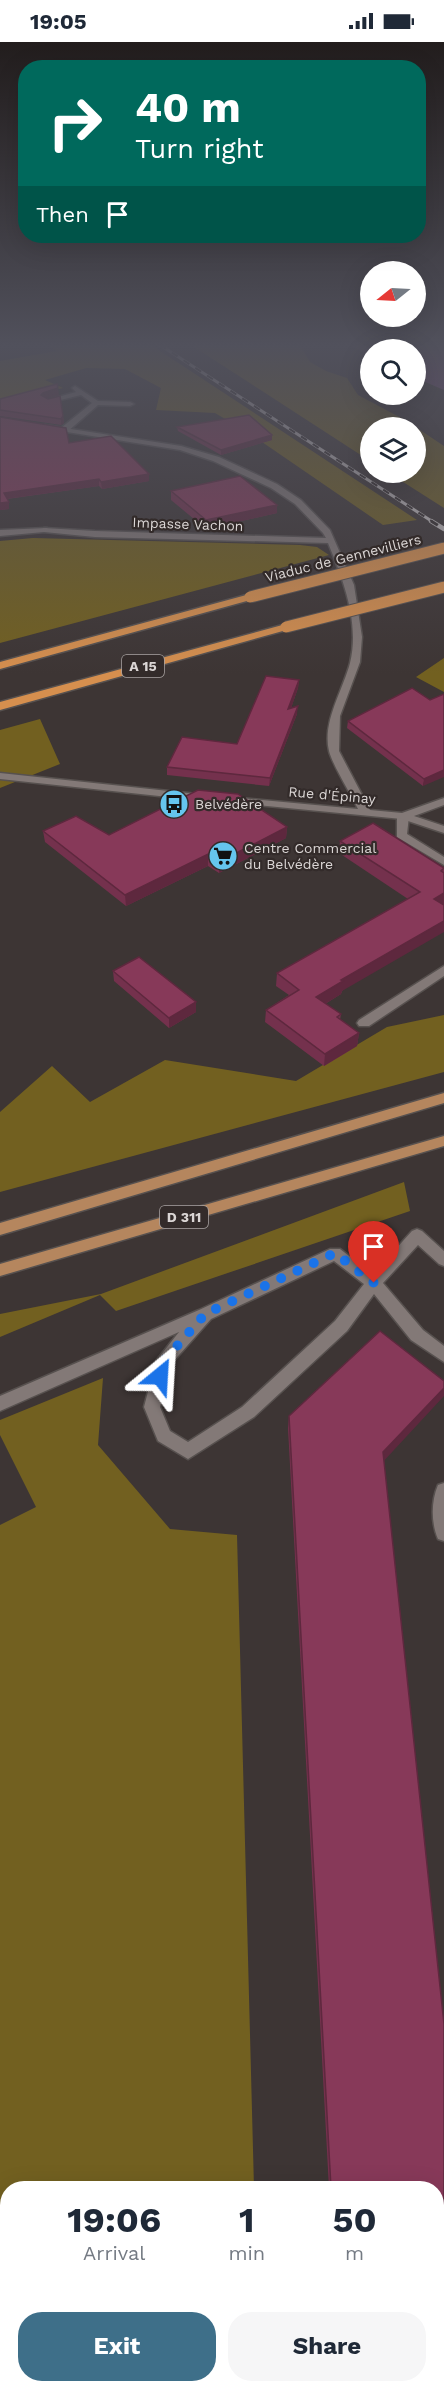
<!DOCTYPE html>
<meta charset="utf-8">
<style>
body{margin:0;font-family:"Work Sans",sans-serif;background:#f6f6f7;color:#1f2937;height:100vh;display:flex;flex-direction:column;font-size:22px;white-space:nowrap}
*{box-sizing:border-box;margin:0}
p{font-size:20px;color:#747a83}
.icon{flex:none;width:33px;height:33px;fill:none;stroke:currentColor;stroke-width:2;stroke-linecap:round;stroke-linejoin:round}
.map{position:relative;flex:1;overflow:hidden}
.sheet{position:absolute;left:0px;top:2139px;width:444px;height:212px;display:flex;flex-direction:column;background:#fff;border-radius:24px 24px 0 0;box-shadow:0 6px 24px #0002}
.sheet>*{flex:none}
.hud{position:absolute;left:18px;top:18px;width:408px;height:183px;border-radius:24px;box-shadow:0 6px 24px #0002;background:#00695c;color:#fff;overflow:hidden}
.needle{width:39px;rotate:252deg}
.fabs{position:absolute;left:360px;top:219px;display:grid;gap:12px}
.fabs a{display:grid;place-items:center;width:66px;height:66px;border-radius:50%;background:#fff;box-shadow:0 6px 24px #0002;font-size:30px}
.pin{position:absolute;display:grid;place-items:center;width:51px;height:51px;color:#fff;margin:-62px -26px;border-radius:50% 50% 50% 0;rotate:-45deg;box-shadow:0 0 6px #0007}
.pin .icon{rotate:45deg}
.me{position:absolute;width:66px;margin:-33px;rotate:27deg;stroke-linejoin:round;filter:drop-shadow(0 0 4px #0008)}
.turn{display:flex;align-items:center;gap:21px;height:126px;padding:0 18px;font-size:27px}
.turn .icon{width:78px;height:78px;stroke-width:2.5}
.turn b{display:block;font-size:42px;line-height:51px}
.then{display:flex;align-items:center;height:57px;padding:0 18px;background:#0003;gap:12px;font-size:22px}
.eta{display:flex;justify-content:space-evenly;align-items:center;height:102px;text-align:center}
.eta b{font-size:36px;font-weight:700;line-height:42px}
.primary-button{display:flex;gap:12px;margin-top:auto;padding:12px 18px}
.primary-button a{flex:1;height:69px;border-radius:24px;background:#3e6f89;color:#fff;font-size:24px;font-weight:700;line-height:69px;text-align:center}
.primary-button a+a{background:#f6f6f7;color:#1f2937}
.status{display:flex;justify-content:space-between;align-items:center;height:42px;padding:0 30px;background:#fff;direction:ltr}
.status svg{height:16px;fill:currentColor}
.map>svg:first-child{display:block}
</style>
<div class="status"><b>19:05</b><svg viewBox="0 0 49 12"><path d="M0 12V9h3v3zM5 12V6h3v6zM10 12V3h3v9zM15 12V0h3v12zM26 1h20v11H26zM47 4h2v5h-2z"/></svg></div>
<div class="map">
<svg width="444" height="2350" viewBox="0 0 444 2350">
<rect width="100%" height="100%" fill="#3d3534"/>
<path fill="#726020" d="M48,303H151L417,478L383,483L249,391L215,371L156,368L161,346L125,327L86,326L45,338L63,346L2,360L0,358V319L57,309Z
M191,303H300L310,320L326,329L347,336L358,353L405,378L444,404V466L389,431L416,430V386H370V419Z
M33,496L300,503L317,505L329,513L0,601V499Z
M444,616V650L416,635Z
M40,677L60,722L0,746V688Z
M444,973V1030L0,1150V1070L52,1024L90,1060L165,1018L296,1039L387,985Z
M404,1140L410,1169L116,1269L100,1253L0,1295V1272L101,1252Z
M103,1336L98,1403L170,1487L237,1493L254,2146H8V2343H436L437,2247L444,2248V2350H0V1483L36,1465L0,1393V1378Z"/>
<path fill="#844b87" d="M350,303H444V348L416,336V308H370V314Z"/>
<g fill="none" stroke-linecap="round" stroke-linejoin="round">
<g stroke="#57514f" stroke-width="3">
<path id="lane" d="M75,344L98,359L130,360L134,362L130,364L98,363L67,390H61V386L92,361L81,353L48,361L44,359L76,350L72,346Z
M47,486L48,488L44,490L0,494V488Z
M403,771L409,774L407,792L444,815V823L397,795V774Z
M444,924V934L369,984H359L357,981L359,978Z"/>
</g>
<g stroke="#57514f" stroke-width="3">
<path id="street" d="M45,383L181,404L219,415L277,442L301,458L330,488L354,543L362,595L360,620L340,674L339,709L370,768L402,771L444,756V763L414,774L444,784V791L402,777L226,760L225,758L230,755L358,767C351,752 333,724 329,709C322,680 343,648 350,621C360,581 343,537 328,501L95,495L44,490L40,488L44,486L95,489L326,496L323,491L295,462L271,446L213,419L180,408L48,387Z
M0,731L206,753L211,756L206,759L0,737Z
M417,1187L422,1189L444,1209V1224L439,1222L418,1203L383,1241L423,1288L444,1304V1320L411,1298L374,1252L347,1289L254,1375L188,1417L158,1399L144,1365L156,1319L179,1290L0,1369V1354L199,1268L330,1207H340L373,1232L412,1189ZM334,1219L364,1242L335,1279L242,1365L188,1400L170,1389L160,1365L171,1322L211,1277Z
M444,1441V1499L438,1497C431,1481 431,1459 438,1443Z"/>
</g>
<g stroke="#57514f" stroke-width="3">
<path id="primary" d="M444,1051V1061L0,1193V1181Z
M444,1094V1104L0,1234V1222Z"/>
</g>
<g stroke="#57514f" stroke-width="3">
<path id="highway" d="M250,552L255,555L254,557L0,627V620Z
M286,582L290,583V587L0,668V660Z"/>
</g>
<use href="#lane" fill="#837977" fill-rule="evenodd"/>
<use href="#street" fill="#837977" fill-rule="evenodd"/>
<use href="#primary" fill="#b5865e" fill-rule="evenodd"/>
<use href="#highway" fill="#d68f4e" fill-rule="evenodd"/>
<g stroke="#c8c2c1" stroke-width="3">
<path id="rail-far1" d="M160,303L433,480"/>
</g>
<g stroke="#c8c2c1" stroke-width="4.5">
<path id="rail" d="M431,479L444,487"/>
</g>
<use href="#rail-far1" stroke="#332b2a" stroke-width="2" stroke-dasharray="7" stroke-linecap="butt"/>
<use href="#rail" stroke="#332b2a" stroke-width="3" stroke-dasharray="8" stroke-linecap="butt"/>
<g stroke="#57514f" stroke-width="13" stroke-linecap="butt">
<path id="highway-bridge" d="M250,555L444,506
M286,585L444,545"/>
</g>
<use href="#highway-bridge" stroke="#d68f4e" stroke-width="11"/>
</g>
<path fill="#74314d" d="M59,353L46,356L63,374L64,381L61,383L0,374V357Z
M0,375L69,401L149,439L102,447L99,444L7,457L9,467L0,468Z
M177,385L272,393V398L221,413L178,389Z
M171,449L277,463V471L206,487L171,458Z
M299,638L298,646L291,666L297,672L269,744L167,733V725L237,702Z
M444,652L423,744L347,686L348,679L430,658Z
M287,785L286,796L219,831L208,824L126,864L45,800L43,789L109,793Z
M340,799L444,826V862L342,949L341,952L325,962L341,972L340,978L359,991L357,1004L324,1024L265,980L266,968L289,953L276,944L277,931L408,857L339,811Z
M113,929L196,960V970L169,986L114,939Z
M289,1374L384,1418L436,2146H329L288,1386Z"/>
<path fill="#5e283e" d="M58,346L59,353L43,357L41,353L43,351Z
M63,374L64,381L61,383V377Z
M272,393V398L221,413V408Z
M149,432V439L102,447L101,440Z
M99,437V444L5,457L4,451Z
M9,460V467L0,468V461Z
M277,463V471L206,487V478Z
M299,638L298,646L288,675V667Z
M298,664L297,672L269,744L270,736Z
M444,728V735L423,744L424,737Z
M287,785L286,796L219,831V820Z
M208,812V824L126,864L125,853Z
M444,851V862L432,869L434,857Z
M444,879V890L342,949L341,952L315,968L316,955L341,938Z
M196,960V970L169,986V976Z
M359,991L357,1004L324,1024L325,1012Z
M444,1346V1354L381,1422L383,1410Z"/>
<path fill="#873959" stroke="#5e283e" stroke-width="1.5" d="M57,342L58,346L43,351L41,353L48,357L60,354L63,374L61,377L0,368V357Z
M249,373L272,393L221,408L177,385Z
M0,375L66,386L69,401L111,394L149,432L101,440L99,437L4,451L9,460L0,461Z
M240,434L277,463L206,478L171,449Z
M266,634L299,638L288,667L298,664L270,736L167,725L182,695L237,702Z
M412,646L430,658L444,652V728L424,737L348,679Z
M198,748L238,752L287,785L219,820L208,812L125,853L43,789L76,774L109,793Z
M373,781L444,826L441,829L444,831V851L434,857L444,863V879L341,938L343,939L316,955L341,972L337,975L359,991L325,1012L266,968L299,948L277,931L420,850L340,799Z
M139,915L196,960L169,976L113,929Z
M380,1289L444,1339V1346L383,1410L444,1982V2190H436V2146H331L289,1374Z"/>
<linearGradient id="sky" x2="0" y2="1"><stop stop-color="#221d1d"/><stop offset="0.48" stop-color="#51515c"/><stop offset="1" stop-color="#51515c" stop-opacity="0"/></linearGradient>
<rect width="444" height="632" fill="url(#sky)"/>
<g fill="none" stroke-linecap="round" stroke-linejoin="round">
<path stroke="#1a73e8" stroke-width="10" stroke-dasharray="0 18" d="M160,1334L164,1319L205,1272L335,1211L374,1241"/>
</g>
<defs>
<g id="bus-disc" transform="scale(1.5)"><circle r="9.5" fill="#65c5ee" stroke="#332b2a"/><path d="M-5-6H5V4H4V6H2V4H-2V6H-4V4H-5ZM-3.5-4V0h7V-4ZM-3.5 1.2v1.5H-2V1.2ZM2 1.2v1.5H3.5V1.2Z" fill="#111"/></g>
<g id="supermarket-disc" transform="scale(1.5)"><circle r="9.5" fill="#65c5ee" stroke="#332b2a"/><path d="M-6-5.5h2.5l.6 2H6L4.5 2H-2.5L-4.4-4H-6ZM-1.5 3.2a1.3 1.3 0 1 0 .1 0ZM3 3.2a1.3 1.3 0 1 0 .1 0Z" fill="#111"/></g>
</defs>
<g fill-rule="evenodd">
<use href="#bus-disc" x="174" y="762"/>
<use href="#supermarket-disc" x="223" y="814"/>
</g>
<g text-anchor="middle" stroke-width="4.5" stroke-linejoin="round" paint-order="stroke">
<g font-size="14" fill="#dbd6d5" stroke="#332b2a">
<text transform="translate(188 482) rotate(2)" y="5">Impasse Vachon</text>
<text transform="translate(343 516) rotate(-14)" y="5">Viaduc de Gennevilliers</text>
<text transform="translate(332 753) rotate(5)" y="5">Rue d'Épinay</text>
</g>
<g fill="#332b2a" stroke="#a9a3a2" stroke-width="1.5">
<rect x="122" y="613" width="42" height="22" rx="4.5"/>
<rect x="160" y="1164" width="48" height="22" rx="4.5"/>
</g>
<g font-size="14" font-weight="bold" fill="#dbd6d5">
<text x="143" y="629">A 15</text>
<text x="184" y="1180">D 311</text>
</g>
<g font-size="14" fill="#dbd6d5" stroke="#332b2a" text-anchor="start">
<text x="195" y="767">Belvédère</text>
<text x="244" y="811">Centre Commercial<tspan x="244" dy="16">du Belvédère</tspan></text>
</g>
</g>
</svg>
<div class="fabs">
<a><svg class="needle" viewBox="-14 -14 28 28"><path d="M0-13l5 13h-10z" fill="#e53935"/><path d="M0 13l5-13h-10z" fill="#747a83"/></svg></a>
<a><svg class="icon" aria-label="search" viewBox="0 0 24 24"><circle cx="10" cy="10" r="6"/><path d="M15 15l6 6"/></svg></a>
<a><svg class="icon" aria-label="layers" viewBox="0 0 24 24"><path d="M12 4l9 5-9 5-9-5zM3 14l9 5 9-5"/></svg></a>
</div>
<div class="pin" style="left:374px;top:1241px;background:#d93025"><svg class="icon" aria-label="arrive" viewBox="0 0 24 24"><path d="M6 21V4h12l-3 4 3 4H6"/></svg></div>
<svg class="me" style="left:160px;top:1334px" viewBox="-20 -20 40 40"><path d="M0-17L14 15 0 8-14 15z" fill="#1a73e8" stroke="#fff" stroke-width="4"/></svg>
<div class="hud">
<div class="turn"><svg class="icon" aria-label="right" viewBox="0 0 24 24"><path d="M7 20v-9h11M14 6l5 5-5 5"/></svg><div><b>40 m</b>Turn right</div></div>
<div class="then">Then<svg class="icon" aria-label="arrive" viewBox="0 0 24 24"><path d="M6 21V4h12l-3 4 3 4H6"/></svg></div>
</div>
<section class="sheet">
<div class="eta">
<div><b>19:06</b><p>Arrival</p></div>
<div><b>1</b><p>min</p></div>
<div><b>50</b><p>m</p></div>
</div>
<div class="primary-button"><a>Exit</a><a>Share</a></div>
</section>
</div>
